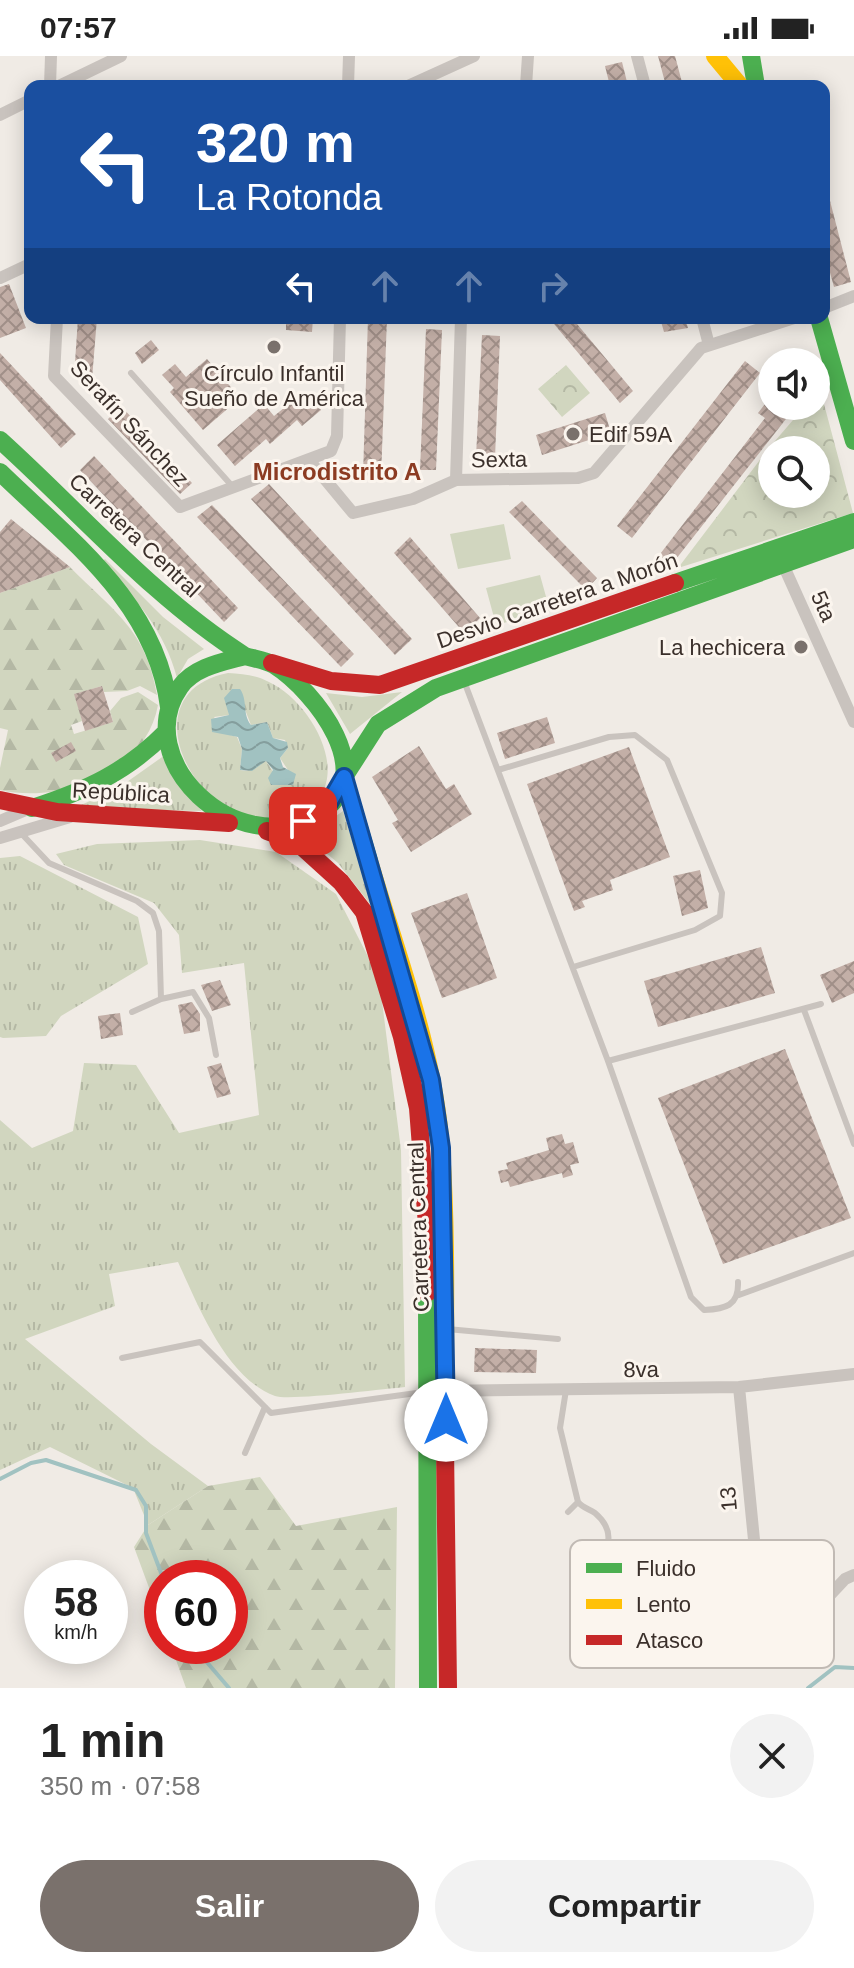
<!DOCTYPE html>
<html lang="es">
<meta charset="utf-8">
<style>
body{margin:0;font-family:Arial,sans-serif;background:#f2f2f2;color:#222;height:100vh;display:flex;flex-direction:column;font-size:30px;white-space:nowrap}
*{box-sizing:border-box;margin:0}
p{font-size:26px;color:#767676}
.icon{flex:none;width:44px;height:44px;fill:none;stroke:currentColor;stroke-width:2;stroke-linecap:round;stroke-linejoin:round}
.map{position:relative;height:1632px;overflow:hidden}
.details{display:flex;flex-direction:column;background:#fff;flex:1}
.details>*{flex:none}
.top-card{position:absolute;left:24px;top:24px;width:806px;height:244px;border-radius:16px;box-shadow:0 4px 20px #0003;background:#1a4fa0;color:#fff;overflow:hidden}
.buttons{position:absolute;left:758px;top:292px;display:grid;gap:16px}
.buttons a{display:grid;place-items:center;width:72px;height:72px;border-radius:50%;background:#fff;box-shadow:0 4px 20px #0003;font-size:40px}
.speed{position:absolute;left:24px;top:1504px;display:flex;gap:16px;font-size:40px;font-weight:700;text-align:center}
.speed>*{display:grid;place-content:center;width:104px;height:104px;border-radius:50%;background:#fff;box-shadow:0 4px 20px #0003;line-height:1}
.speed small{font-size:20px;font-weight:400}
.speed .limit{border:12px solid #d22;background:#fff;color:#111}
.pin{position:absolute;display:grid;place-items:center;width:68px;height:68px;color:#fff;margin:-34px;border-radius:16px;box-shadow:0 4px 12px #0006}
.me{position:absolute;width:88px;margin:-44px;rotate:0deg;stroke-linejoin:round;filter:drop-shadow(0 0 6px #0008)}
.turn{display:flex;align-items:center;gap:28px;height:168px;padding:0 40px;font-size:36px}
.turn .icon{width:104px;height:104px;stroke-width:2.5}
.turn b{display:block;font-size:56px;line-height:68px}
.lanes{display:flex;align-items:center;height:76px;padding:0 40px;background:#0003;justify-content:center;gap:40px;direction:ltr}
.lanes .off{opacity:.35}
.round{display:grid;place-items:center;flex:none;width:84px;height:84px;border-radius:42px;background:#f2f2f2}
.headline{display:flex;align-items:center;justify-content:space-between;height:136px;padding:0 40px}
h1{font-size:48px;font-weight:700;line-height:60px}
.primary-button{display:flex;gap:16px;margin-top:auto;padding:16px 40px}
.primary-button a{flex:1;height:92px;border-radius:48px;background:#7a716c;color:#fff;font-size:32px;font-weight:700;line-height:92px;text-align:center}
.primary-button a+a{background:#f2f2f2;color:#222}
.status{display:flex;justify-content:space-between;align-items:center;height:56px;padding:0 40px;background:#fff;direction:ltr}
.status svg{height:22px;fill:currentColor}
.map>svg:first-child{display:block}
</style>
<div class="status"><b>07:57</b><svg viewBox="0 0 49 12"><path d="M0 12V9h3v3zM5 12V6h3v6zM10 12V3h3v9zM15 12V0h3v12zM26 1h20v11H26zM47 4h2v5h-2z"/></svg></div>
<div class="map">
<svg width="854" height="1632" viewBox="0 0 854 1632">
<defs>
<pattern id="grass-tufts" width="24" height="20" patternUnits="userSpaceOnUse" patternTransform="scale(2)"><rect width="24" height="20" fill="#d1d6bf"/><path d="M3 7l-1-3M5 7V3M7 7l1-3M15 17l-1-3M17 17v-4M19 17l1-3" fill="none" stroke="#b4b8a4"/></pattern>
<pattern id="forest-firs" width="22" height="20" patternUnits="userSpaceOnUse" patternTransform="scale(2)"><rect width="22" height="20" fill="#d1d6bf"/><path d="M5 1l3.5 6h-7zM16 11l3.5 6h-7z" fill="#b4b8a4"/></pattern>
<pattern id="park-crowns" width="20" height="18" patternUnits="userSpaceOnUse" patternTransform="scale(2)"><rect width="20" height="18" fill="#d1d6bf"/><path d="M2 6a3 3 0 1 1 6 0M12 15a3 3 0 1 1 6 0" fill="none" stroke="#b4b8a4"/></pattern>
<pattern id="water-waves" width="16" height="10" patternUnits="userSpaceOnUse" patternTransform="scale(2)"><rect width="16" height="10" fill="#a1c2c1"/><path d="M0 5q4-4 8 0t8 0" fill="none" stroke="#849e9d"/></pattern>
<pattern id="building-cross-hatch" width="8" height="8" patternUnits="userSpaceOnUse" patternTransform="scale(2)"><rect width="8" height="8" fill="#c3afa7"/><path d="M0 0l8 8M0 8l8-8" fill="none" stroke="#a08f88"/></pattern>
</defs>
<rect width="100%" height="100%" fill="#f0ebe5"/>
<path fill="url(#grass-tufts)" fill-rule="evenodd" d="M105,503L163,561L204,593L188,603L177,622C165,575 135,541 101,507Z
M228,617C243,618 256,619 269,626C315,647 361,735 294,759C204,792 120,638 228,617ZM228,650L244,651L251,669L267,666L273,682L285,684L288,692L280,702L288,714L284,727L280,726L266,705L247,715L240,714L242,693L237,681L227,678L214,661L229,659Z
M402,636L350,678L326,637L362,641Z
M165,699L181,733L202,755L72,753L117,733Z
M343,755L374,853L338,807L307,781Z
M200,784L276,796L336,838L379,922L401,1094L405,1331C383,1333 289,1345 275,1340C226,1322 198,1249 178,1206L109,1218L115,1250L25,1283L151,1388L208,1430L148,1469L133,1432L50,1391L0,1414V1064L32,1092L73,1075L84,1007L136,1009L179,1077L259,1059L244,907L182,917L179,879L154,847L64,809L56,798L97,788Z
M20,800L138,861L148,908L61,960L46,980L3,982L0,981V802Z"/>
<path fill="url(#forest-firs)" d="M70,511C114,556 146,573 157,639L140,630L127,635L104,636L102,630L75,638L82,665L71,669L74,678L113,666L110,655L121,642L138,636L158,649C146,717 61,748 0,734V712L8,674L0,672V537Z
M260,1421L296,1470L397,1451L395,1632H186L171,1590H230V1522H162V1567L134,1491L148,1469L208,1430Z"/>
<path fill="url(#park-crowns)" fill-rule="evenodd" d="M566,309L590,337L562,361L538,333Z
M820,333L853,457L678,512L769,392L805,350H816V338ZM772,394H816V438H772Z"/>
<path fill="#d1d6bf" d="M504,468L511,503L458,513L450,478Z
M540,519L550,555L496,569L486,532Z"/>
<path fill="url(#water-waves)" d="M232,633H240C248,644 242,658 251,669L267,666L273,682L287,686L288,692L280,702L283,711L296,718L293,729H271L268,722L273,714L266,705L252,715L240,714L242,693L238,681L212,676L211,663L229,659L224,642Z"/>
<g fill="none" stroke-linecap="round" stroke-linejoin="round">
<path stroke="#a1c2c1" stroke-width="4" d="M0,1423L31,1407L46,1404L136,1434L146,1450V1477L163,1522
M193,1590L229,1632
M808,1632L835,1611L854,1612"/>
</g>
<path fill="url(#building-cross-hatch)" d="M658,0H675L683,30H666Z
M622,6L628,30H610L605,10Z
M828,137L851,226L834,231L824,195V138Z
M9,228L26,272L0,282V231Z
M78,262H97L92,323L74,321Z
M286,262H313L312,276L286,274Z
M368,262H387L381,421L363,419Z
M549,262H572L633,335L620,347Z
M660,262H685L688,272L664,276Z
M426,273L442,274L436,414H420Z
M482,279L500,280L495,402L476,401Z
M151,284L159,294L142,308L135,297Z
M0,297L76,378L61,392L0,324Z
M207,303L240,342L203,374L170,336L174,332L162,319L175,308L186,321Z
M745,305L760,317L632,482L617,470Z
M305,335L321,354L302,370L297,364L270,388L266,383L235,410L217,389L264,348L274,360Z
M772,339V350H787L793,354L669,512L657,502L765,362L758,357Z
M121,350L192,427L180,438L108,363Z
M605,357L611,377L542,399L536,379Z
M94,400L238,552L224,566L80,414Z
M269,428L412,583L395,599L251,443Z
M522,445L597,522L586,534L509,456Z
M212,449L354,598L341,611L197,461Z
M11,463L70,511L0,537V476Z
M410,481L480,562L465,578L394,497Z
M102,630L113,666L85,675L74,638Z
M547,661L555,687L505,703L497,677Z
M71,686L76,695L56,706L51,697Z
M419,690L446,733L454,728L472,758L411,796L392,767L398,764L372,721Z
M629,691L670,801L610,824L613,834L582,845L585,851L574,855L527,728Z
M700,814L708,852L682,860L673,820Z
M467,837L497,922L442,942L411,857Z
M761,891L775,937L658,971L644,925Z
M854,905V937L832,947L820,919Z
M220,924L231,949L212,955L201,929Z
M192,946L200,958V975L184,978L178,949Z
M120,957L123,979L101,983L98,960Z
M785,993L851,1162L723,1208L658,1042Z
M221,1007L231,1038L217,1042L207,1011Z
M562,1078L565,1088L573,1086L579,1107L570,1109L573,1119L563,1122L562,1117L510,1131L508,1125L501,1127L498,1115L508,1113L506,1107L549,1094L546,1082Z
M475,1292L537,1294L536,1317L474,1316Z"/>
<g fill="none" stroke-linecap="round" stroke-linejoin="round">
<path stroke="#c9c3be" stroke-width="6" d="M775,30H776
M131,317L233,431
M464,625L608,1005L821,948
M498,714L609,681L635,679L667,704L722,837L720,860L695,874L573,911
M20,776L49,807L137,845L153,857L159,875L161,943
M804,954L854,1088
M132,956L161,943L193,936L209,962L216,999
M608,1005L691,1241L704,1254C725,1253 739,1250 738,1226
M739,1239L854,1197
M447,1273L558,1283
M122,1302L200,1286L271,1357L424,1336
M566,1334L560,1372L578,1446C583,1452 589,1453 595,1457C622,1480 603,1502 586,1523
M245,1397L265,1351
M568,1456L578,1446"/>
<path stroke="#c9c3be" stroke-width="12" d="M637,0L645,30
M50,30L51,0
M59,30L121,0
M348,30L349,0
M408,30L474,0
M526,30L528,0
M0,59L30,44
M0,222L30,208
M824,252L854,240
M57,262L54,320L180,451L331,395L337,380L340,262
M702,262L709,289
M309,404L353,457L413,443L456,424L578,422L594,417L701,292L794,262
M456,424L461,262
M781,504L854,666
M0,765L28,753
M0,782L70,761
M739,1331L755,1494L781,1595
M438,1335L739,1331L854,1318
M775,1572L815,1555L845,1523L854,1519"/>
<path stroke="#4caf50" stroke-width="18" d="M751,0L756,30
M819,262L854,385
M0,384C81,457 152,541 245,600
M0,416C71,485 156,547 169,651
M675,527L854,466
M245,600C255,603 265,604 274,609C315,635 382,720 318,758C236,807 129,703 180,631C194,611 223,606 245,600Z
M32,752C85,735 127,716 166,676
M369,805L344,721L378,668L436,632L854,483
M427,1237L428,1632"/>
<path stroke="#ffc107" stroke-width="18" d="M715,0L740,30
M369,805C397,899 434,995 441,1093C448,1191 444,1292 445,1390"/>
<path stroke="#c62828" stroke-width="18" d="M272,607L331,625L380,629L675,527
M0,744L57,756L229,767
M267,775L297,786L341,826L364,856L402,981L418,1052L427,1169V1237
M445,1390L448,1632"/>
</g>
<g fill="none" stroke-linecap="round" stroke-linejoin="round">
<g stroke="#114b97" stroke-width="20">
<path id="route" d="M303,765L326,752L344,721L431,1024L441,1092L446,1364"/>
</g>
<use href="#route" stroke="#1a73e8" stroke-width="14"/>
</g>
<g fill="#7a716c" stroke="#fbf5ee" stroke-width="3">
<circle cx="274" cy="291" r="8"/>
<circle cx="573" cy="378" r="8"/>
<circle cx="801" cy="591" r="8"/>
</g>
<g text-anchor="middle" stroke-width="6" stroke-linejoin="round" paint-order="stroke">
<g font-size="22" fill="#3b302b" stroke="#fbf5ee">
<text x="274" y="325">Círculo Infantil<tspan x="274" dy="25">Sueño de América</tspan></text>
<text x="589" y="386" text-anchor="start">Edif 59A</text>
<text x="785" y="599" text-anchor="end">La hechicera</text>
</g>
<g font-size="22" fill="#3b302b" stroke="#fbf5ee">
<text transform="translate(130 367) rotate(47)" y="8">Serafín Sánchez</text>
<text transform="translate(499 403) rotate(-1)" y="8">Sexta</text>
<text transform="translate(135 479) rotate(43)" y="8">Carretera Central</text>
<text transform="translate(557 544) rotate(-19)" y="8">Desvio Carretera a Morón</text>
<text transform="translate(824 550) rotate(66)" y="8">5ta</text>
<text transform="translate(121 736) rotate(3)" y="8">República</text>
<text transform="translate(418 1171) rotate(-92)" y="8">Carretera Central</text>
<text transform="translate(641 1313) rotate(-1)" y="8">8va</text>
<text transform="translate(728 1443) rotate(-95)" y="8">13</text>
</g>
<g font-size="24" font-weight="bold" fill="#8c3b22" stroke="#fbf5ee">
<text x="337" y="424">Microdistrito A</text>
</g>
</g>
<rect x="570" y="1484" width="264" height="128" rx="12" fill="#fbf5ee" stroke="#c1bab4" stroke-width="2"/>
<rect x="586" y="1507" width="36" height="10" fill="#4caf50"/>
<rect x="586" y="1543" width="36" height="10" fill="#ffc107"/>
<rect x="586" y="1579" width="36" height="10" fill="#c62828"/>
<g font-size="22" fill="#3b302b">
<text x="636" y="1520">Fluido</text>
<text x="636" y="1556">Lento</text>
<text x="636" y="1592">Atasco</text>
</g>
</svg>
<div class="buttons">
<a><svg class="icon" aria-label="sound" viewBox="0 0 24 24"><path d="M4 9h4l5-4v14l-5-4H4zM17 9q2 3 0 6"/></svg></a>
<a><svg class="icon" aria-label="search" viewBox="0 0 24 24"><circle cx="10" cy="10" r="6"/><path d="M15 15l6 6"/></svg></a>
</div>
<div class="speed"><div>58<small>km/h</small></div><div class="limit">60</div></div>
<div class="pin" style="left:303px;top:765px;background:#d93025"><svg class="icon" aria-label="arrive" viewBox="0 0 24 24"><path d="M6 21V4h12l-3 4 3 4H6"/></svg></div>
<svg class="me" style="left:446px;top:1364px" viewBox="-20 -20 40 40"><circle r="19" fill="#fff"/><path d="M0-13L10 11 0 6-10 11z" fill="#1a73e8"/></svg>
<div class="top-card">
<div class="turn"><svg class="icon" aria-label="left" viewBox="0 0 24 24"><path d="M17 20v-9H6M10 6l-5 5 5 5"/></svg><div><b>320 m</b>La Rotonda</div></div>
<div class="lanes"><svg class="icon" aria-label="left" viewBox="0 0 24 24"><path d="M17 20v-9H6M10 6l-5 5 5 5"/></svg><svg class="icon off" aria-label="ahead" viewBox="0 0 24 24"><path d="M12 20V5M6 11l6-6 6 6"/></svg><svg class="icon off" aria-label="ahead" viewBox="0 0 24 24"><path d="M12 20V5M6 11l6-6 6 6"/></svg><svg class="icon off" aria-label="right" viewBox="0 0 24 24"><path d="M7 20v-9h11M14 6l5 5-5 5"/></svg></div>
</div>
</div>
<section class="details">
<div class="headline"><div><h1>1 min</h1><p>350 m · 07:58</p></div><a class="round"><svg class="icon" aria-label="close" viewBox="0 0 24 24"><path d="M6 6l12 12M18 6L6 18"/></svg></a></div>
<div class="primary-button"><a>Salir</a><a>Compartir</a></div>
</section>
